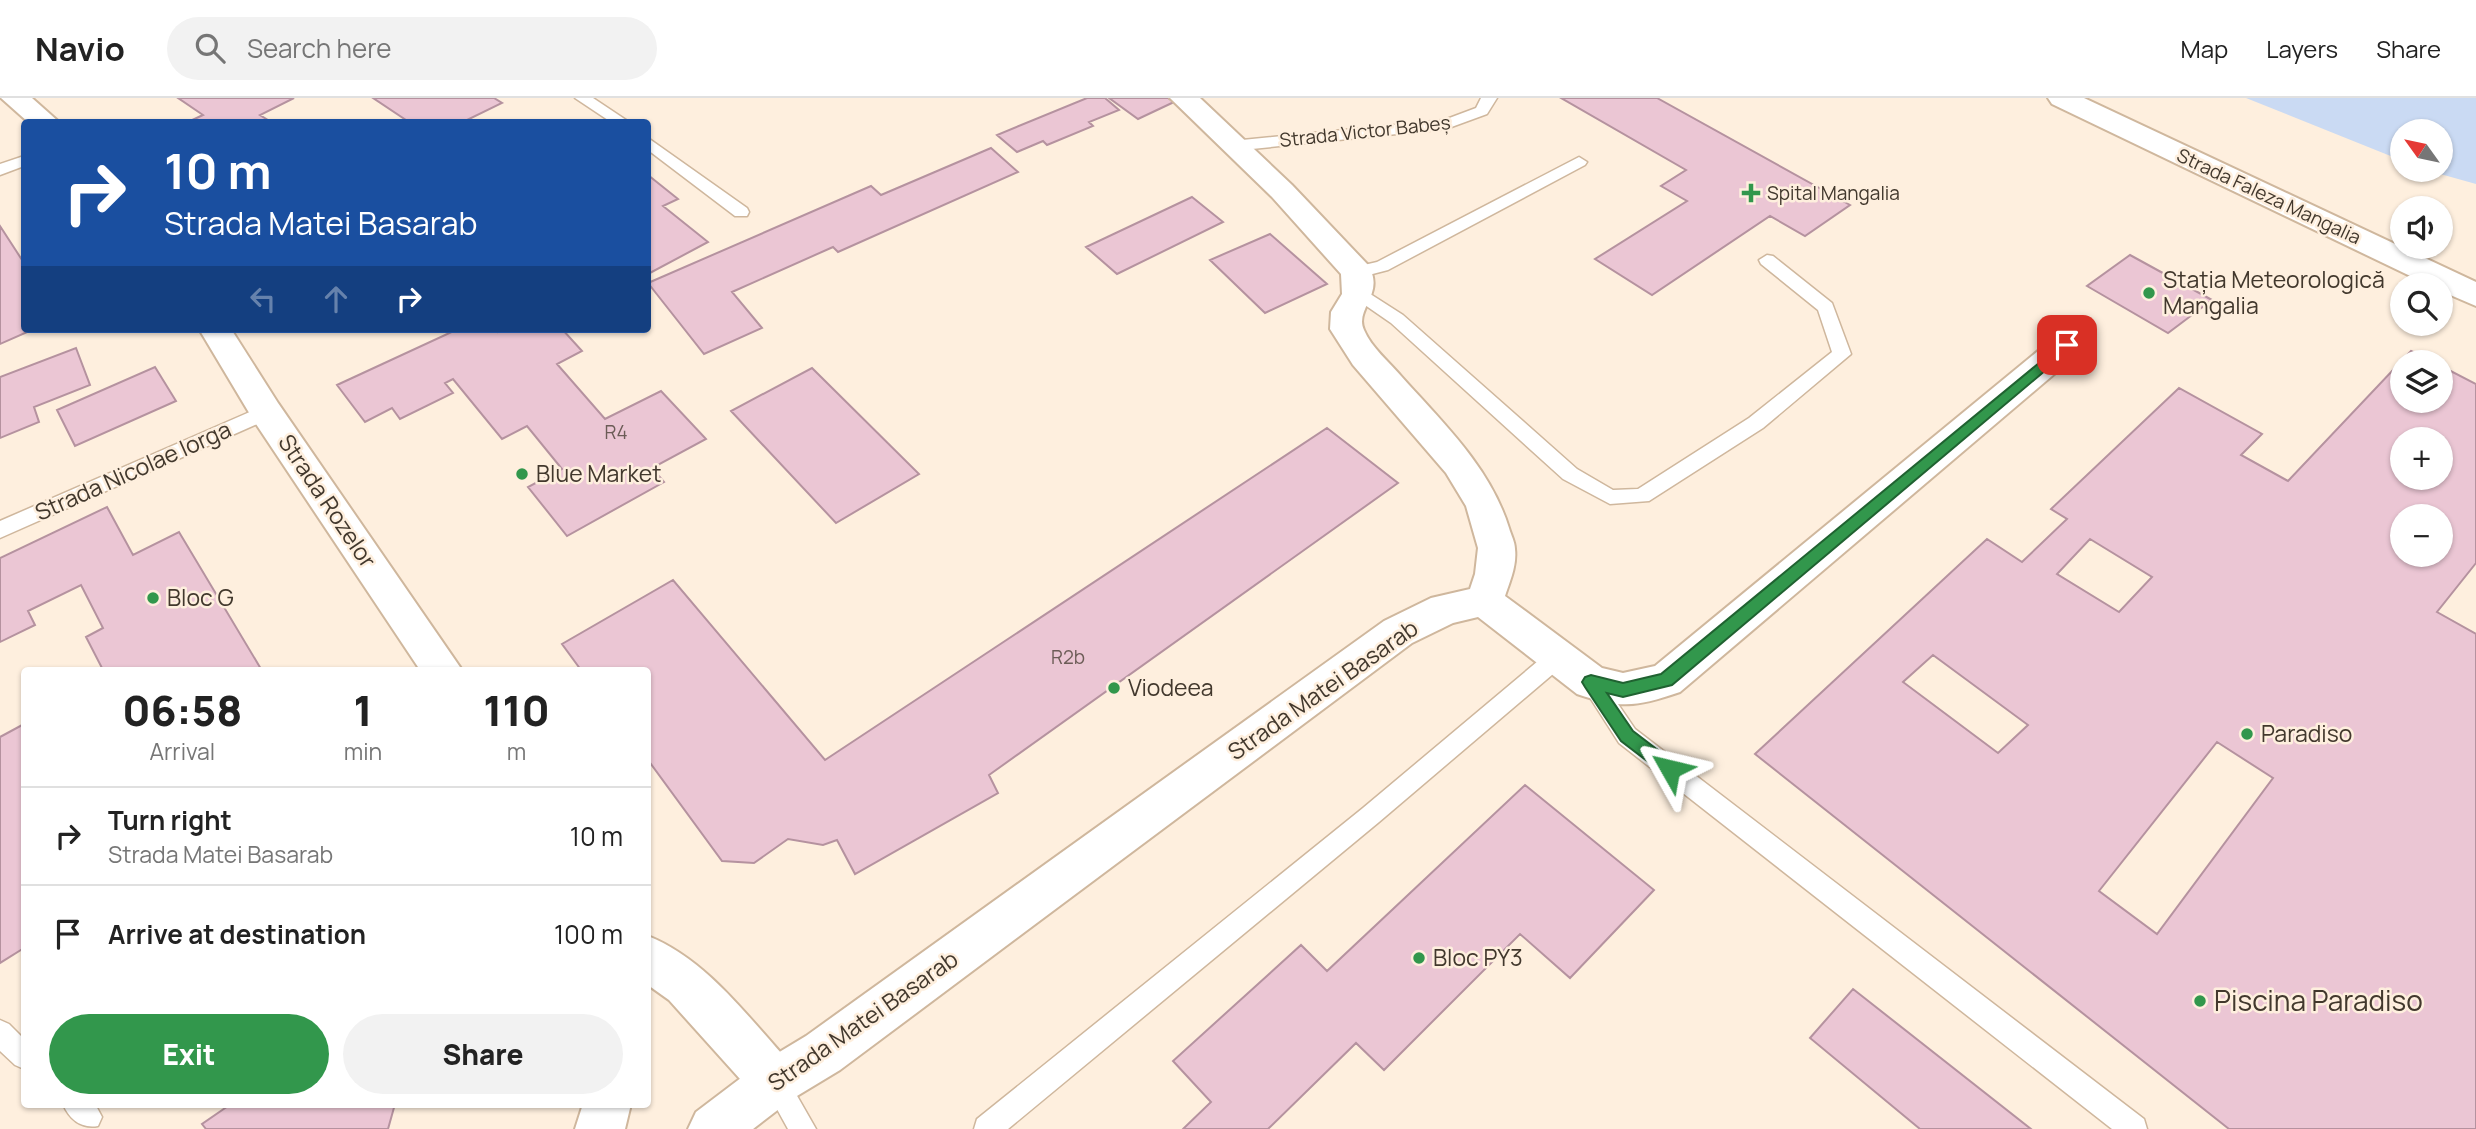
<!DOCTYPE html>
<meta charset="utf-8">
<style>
body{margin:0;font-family:Manrope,sans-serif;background:#f2f2f2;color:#222;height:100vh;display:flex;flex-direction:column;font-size:26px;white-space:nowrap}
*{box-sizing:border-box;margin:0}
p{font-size:23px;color:#767676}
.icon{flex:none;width:38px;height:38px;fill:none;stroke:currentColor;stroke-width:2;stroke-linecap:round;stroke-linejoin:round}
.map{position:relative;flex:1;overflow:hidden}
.details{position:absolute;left:21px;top:569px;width:630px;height:441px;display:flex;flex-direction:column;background:#fff;border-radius:7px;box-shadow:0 2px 5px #0004}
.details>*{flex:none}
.hud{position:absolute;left:21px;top:21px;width:630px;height:214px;border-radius:7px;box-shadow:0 2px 5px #0004;background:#1a4fa0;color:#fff;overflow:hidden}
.needle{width:46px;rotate:303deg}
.tools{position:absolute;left:2390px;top:21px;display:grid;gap:14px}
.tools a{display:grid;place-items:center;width:63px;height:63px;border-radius:50%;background:#fff;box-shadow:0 2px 5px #0004;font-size:35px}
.pin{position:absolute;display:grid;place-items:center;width:60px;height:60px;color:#fff;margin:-30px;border-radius:14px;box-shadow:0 4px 10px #0006}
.me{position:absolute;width:77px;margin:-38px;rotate:307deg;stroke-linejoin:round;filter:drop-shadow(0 0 5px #0008)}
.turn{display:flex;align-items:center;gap:24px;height:147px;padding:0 28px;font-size:32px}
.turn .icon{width:91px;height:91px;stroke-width:2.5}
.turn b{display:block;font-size:49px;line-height:60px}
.lanes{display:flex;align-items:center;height:66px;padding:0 28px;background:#0003;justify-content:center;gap:35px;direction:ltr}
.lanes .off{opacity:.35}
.eta{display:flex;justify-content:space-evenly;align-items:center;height:119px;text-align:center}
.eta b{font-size:42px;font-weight:800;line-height:49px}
.cta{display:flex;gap:14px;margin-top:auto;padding:14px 28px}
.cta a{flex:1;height:80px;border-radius:42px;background:#32974c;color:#fff;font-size:28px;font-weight:800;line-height:80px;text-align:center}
.cta a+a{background:#f2f2f2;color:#222}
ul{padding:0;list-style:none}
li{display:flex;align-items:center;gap:21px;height:98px;padding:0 28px;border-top:2px solid #e0e0e0}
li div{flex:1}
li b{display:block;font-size:26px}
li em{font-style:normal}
header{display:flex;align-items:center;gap:42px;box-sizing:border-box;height:98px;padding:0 35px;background:#fff;border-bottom:2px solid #e0e0e0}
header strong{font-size:33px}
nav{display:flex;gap:38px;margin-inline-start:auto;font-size:24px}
.search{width:490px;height:63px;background:#f2f2f2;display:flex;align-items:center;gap:18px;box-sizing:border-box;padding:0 24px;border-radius:38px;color:#767676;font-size:26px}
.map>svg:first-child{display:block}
</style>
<header>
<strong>Navio</strong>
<div class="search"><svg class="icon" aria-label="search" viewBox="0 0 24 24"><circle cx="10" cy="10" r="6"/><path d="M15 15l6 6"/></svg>Search here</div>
<nav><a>Map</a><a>Layers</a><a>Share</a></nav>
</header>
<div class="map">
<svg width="2476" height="1031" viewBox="0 0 2476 1031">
<rect width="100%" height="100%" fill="#feefde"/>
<path fill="#cadaf3" d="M2246,0H2476V86L2426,72H2441V33H2403V63Z"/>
<path fill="#ebc6d4" stroke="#b5929f" stroke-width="2" fill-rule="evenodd" d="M178,0H294L260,17L271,24H188L203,17Z
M373,0H494L502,5L463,24H409Z
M1087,0H1105L1119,12L1089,24L1093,28L1047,47L1043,43L1017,54L997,37Z
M1109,0H1168L1174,4L1138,21Z
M1561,0H1657L1850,107L1805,138L1770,118L1652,197L1595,161L1687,103L1661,88L1686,72Z
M991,50L1018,74L838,154L833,149L732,194L762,230L704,256L648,185L871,88L881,97Z
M648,77L678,101L663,108L708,144L648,176Z
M1192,99L1223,124L1117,176L1086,149Z
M0,128L24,165V231H34L0,246Z
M1270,136L1327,186L1265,215L1210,162Z
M2130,157L2212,202L2168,235L2087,188Z
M458,231H496L498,234L505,231H562L582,253L557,266L605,321L661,293L706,341L652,370L664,384L567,438L528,389L562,371L527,328L502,341L453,281L445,285L453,295L400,321L392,310L365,324L337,287Z
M76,250L90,287L34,309L39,324L0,340V279Z
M2411,253L2433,264H2403V303H2441V268L2476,286V465L2437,514L2476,536V1031H2229L1755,656L1987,441L2022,464L2067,421L2051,411L2179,290L2262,336L2241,357L2288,383ZM2403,341H2441V380H2403ZM2403,418H2441V457H2403ZM2090,441L2152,479L2119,514L2057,476ZM1933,557L2028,627L1998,655L1903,584ZM2217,644L2273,680L2157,836L2099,793Z
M155,269L176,303L75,348L57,312Z
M812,270L919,376L836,425L731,313Z
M1327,330L1398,385L989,677L998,695L855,776L837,742L823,747L788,741L754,765L722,763L648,662V572H581L562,546L673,482L825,662Z
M107,409L133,457L179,434L261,571L103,572L86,539L103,530L81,487L28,513L35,527L0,544V460Z
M24,626V850L0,865V639Z
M1525,687L1654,792L1570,880L1520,836L1384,972L1356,945L1268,1031H1183L1211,1004L1173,963L1301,847L1327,873Z
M1853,891L2031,1031H1920L1810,940Z
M231,1006H395L388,1031H206L202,1026Z"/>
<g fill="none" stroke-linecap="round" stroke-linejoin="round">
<g stroke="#cfb79d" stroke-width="3">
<path id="lane" d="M575,0H593L629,24H611Z
M1481,0H1497L1487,16L1446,31L1232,53L1224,48L1232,43L1444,22L1476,10Z
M648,40L747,110L749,114L747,118H735L648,52Z
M24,58V68L0,77V66Z
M1579,59L1587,64L1585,67L1388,172L1357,180L1348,174L1351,170L1377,164Z
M1767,157L1773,158L1832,205L1851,256L1763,330L1649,403L1610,406L1563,381L1391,225L1349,196L1358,190L1364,192L1403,217L1577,371L1613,392L1638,391L1749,320L1832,254L1818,212L1761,166L1759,162Z
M266,307L273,309L275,314L273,319L0,440V423Z
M1558,550L1566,553L1569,559L1566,565L1379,724L1008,1031H974L977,1021L1363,710L1550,553Z
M1591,575L1599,578L1635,631L2144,1021L2147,1031H2112L1619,645L1580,584L1583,578Z
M0,922L9,926L24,941V971L15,967L0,953Z
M775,971L784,975L816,1031H788L762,984L766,975Z
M63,1006H95L102,1019L98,1028C81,1031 69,1021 63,1006Z"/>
</g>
<g stroke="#cfb79d" stroke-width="4">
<path id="street" d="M1170,0H1200L1292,87L1368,167C1386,196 1354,211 1364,232C1371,249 1389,264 1401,278C1443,325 1490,369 1509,430C1511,437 1515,444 1515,451C1517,467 1510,483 1505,498L1602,570L1623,575L1655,568L2055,239L2067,236L2079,239L2083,247L2079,255L1680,594C1636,609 1621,611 1577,596L1478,519L1453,525L1412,545L840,972L792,1001L753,1031H688L696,1014L758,967L806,938L1384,523L1431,500L1470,491L1475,476L1478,450L1466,408L1446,375L1353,267L1330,231L1331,214L1342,196L1341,176L1272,99Z
M2048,0H2084L2476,184V208L2441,193V187H2429L2052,6Z"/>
</g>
<g stroke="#cfb79d" stroke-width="4">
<path id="secondary" d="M1,0H32L59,24H28Z
M199,231H231L278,305L462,572H420L254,323Z
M648,838C708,862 749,921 792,967L799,984L792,1001L775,1008L758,1001L669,902L648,887Z
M583,1006H631L625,1031H575Z"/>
</g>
<use href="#lane" fill="#fff" fill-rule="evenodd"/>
<use href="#street" fill="#fff" fill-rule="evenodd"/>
<use href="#secondary" fill="#fff" fill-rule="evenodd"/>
</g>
<path fill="#32974c" stroke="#206231" stroke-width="2" d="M2067,242L2072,244V250L1672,587L1623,599L1607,595L1633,633L1676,666L1679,671L1676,676L1670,678L1664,676L1621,643L1585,589L1582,584L1585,579L1591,577L1623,585L1661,576Z"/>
<g fill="#32974c" stroke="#feefde" stroke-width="2.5">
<path d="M1747.5 84.5h7v7h7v7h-7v7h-7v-7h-7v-7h7z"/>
<circle cx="2149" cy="195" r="7"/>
<circle cx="522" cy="376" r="7"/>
<circle cx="153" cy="500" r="7"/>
<circle cx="1114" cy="590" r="7"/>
<circle cx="2247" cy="636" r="7"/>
<circle cx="1419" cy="860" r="7"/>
<circle cx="2200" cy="903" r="7"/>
</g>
<g text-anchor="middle" stroke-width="5" stroke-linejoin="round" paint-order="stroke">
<g font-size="19" fill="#42382d" stroke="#feefde">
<text transform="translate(1365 33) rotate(-6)" y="7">Strada Victor Babeș</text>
<text transform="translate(2269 98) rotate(25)" y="7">Strada Faleza Mangalia</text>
</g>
<g font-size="19" fill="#42382d" stroke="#feefde" text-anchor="start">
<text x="1767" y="102">Spital Mangalia</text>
</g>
<g font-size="19" fill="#6c5c57">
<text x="616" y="341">R4</text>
<text x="1068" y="566">R2b</text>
</g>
<g font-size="23" fill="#42382d" stroke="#feefde" text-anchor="start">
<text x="2163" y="190">Stația Meteorologică<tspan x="2163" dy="26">Mangalia</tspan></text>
<text x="536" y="384">Blue Market</text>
<text x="167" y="508">Bloc G</text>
<text x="1128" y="598">Viodeea</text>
<text x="2261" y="644">Paradiso</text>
<text x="1433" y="868">Bloc PY3</text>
</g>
<g font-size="23" fill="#42382d" stroke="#feefde">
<text transform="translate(133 373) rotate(-24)" y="8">Strada Nicolae Iorga</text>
<text transform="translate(327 403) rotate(56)" y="8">Strada Rozelor</text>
<text transform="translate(1323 592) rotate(-35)" y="8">Strada Matei Basarab</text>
<text transform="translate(863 923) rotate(-35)" y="8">Strada Matei Basarab</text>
</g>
<g font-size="28" fill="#42382d" stroke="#feefde" text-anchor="start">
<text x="2214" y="913">Piscina Paradiso</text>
</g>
</g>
</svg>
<div class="tools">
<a><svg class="needle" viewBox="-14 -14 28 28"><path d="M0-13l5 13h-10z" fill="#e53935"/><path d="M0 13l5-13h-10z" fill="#767676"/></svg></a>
<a><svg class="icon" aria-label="sound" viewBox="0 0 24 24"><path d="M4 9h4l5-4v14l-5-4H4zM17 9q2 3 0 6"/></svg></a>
<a><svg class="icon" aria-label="search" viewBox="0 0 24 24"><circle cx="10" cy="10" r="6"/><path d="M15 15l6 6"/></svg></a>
<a><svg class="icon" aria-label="layers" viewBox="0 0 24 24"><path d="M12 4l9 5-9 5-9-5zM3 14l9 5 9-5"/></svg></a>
<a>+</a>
<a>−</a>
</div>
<div class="pin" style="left:2067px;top:247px;background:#d93025"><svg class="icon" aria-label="arrive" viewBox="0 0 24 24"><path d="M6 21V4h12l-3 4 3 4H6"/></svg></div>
<svg class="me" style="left:1670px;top:671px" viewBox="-20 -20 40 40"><path d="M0-17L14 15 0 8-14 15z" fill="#32974c" stroke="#fff" stroke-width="4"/></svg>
<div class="hud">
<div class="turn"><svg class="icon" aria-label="right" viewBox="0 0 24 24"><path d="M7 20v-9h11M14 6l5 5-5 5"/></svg><div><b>10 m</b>Strada Matei Basarab</div></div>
<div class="lanes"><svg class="icon off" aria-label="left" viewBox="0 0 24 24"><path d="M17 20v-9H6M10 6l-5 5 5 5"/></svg><svg class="icon off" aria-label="ahead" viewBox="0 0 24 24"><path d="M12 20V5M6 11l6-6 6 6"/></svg><svg class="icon" aria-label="right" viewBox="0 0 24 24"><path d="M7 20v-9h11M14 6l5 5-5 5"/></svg></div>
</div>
<section class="details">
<div class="eta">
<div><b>06:58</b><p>Arrival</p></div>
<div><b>1</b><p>min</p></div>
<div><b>110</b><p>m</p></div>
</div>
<ul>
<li><svg class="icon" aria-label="right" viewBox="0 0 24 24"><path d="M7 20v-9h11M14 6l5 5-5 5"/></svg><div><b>Turn right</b><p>Strada Matei Basarab</p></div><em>10 m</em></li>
<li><svg class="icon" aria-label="arrive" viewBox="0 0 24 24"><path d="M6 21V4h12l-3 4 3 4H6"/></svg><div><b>Arrive at destination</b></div><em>100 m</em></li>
</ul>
<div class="cta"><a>Exit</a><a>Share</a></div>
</section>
</div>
